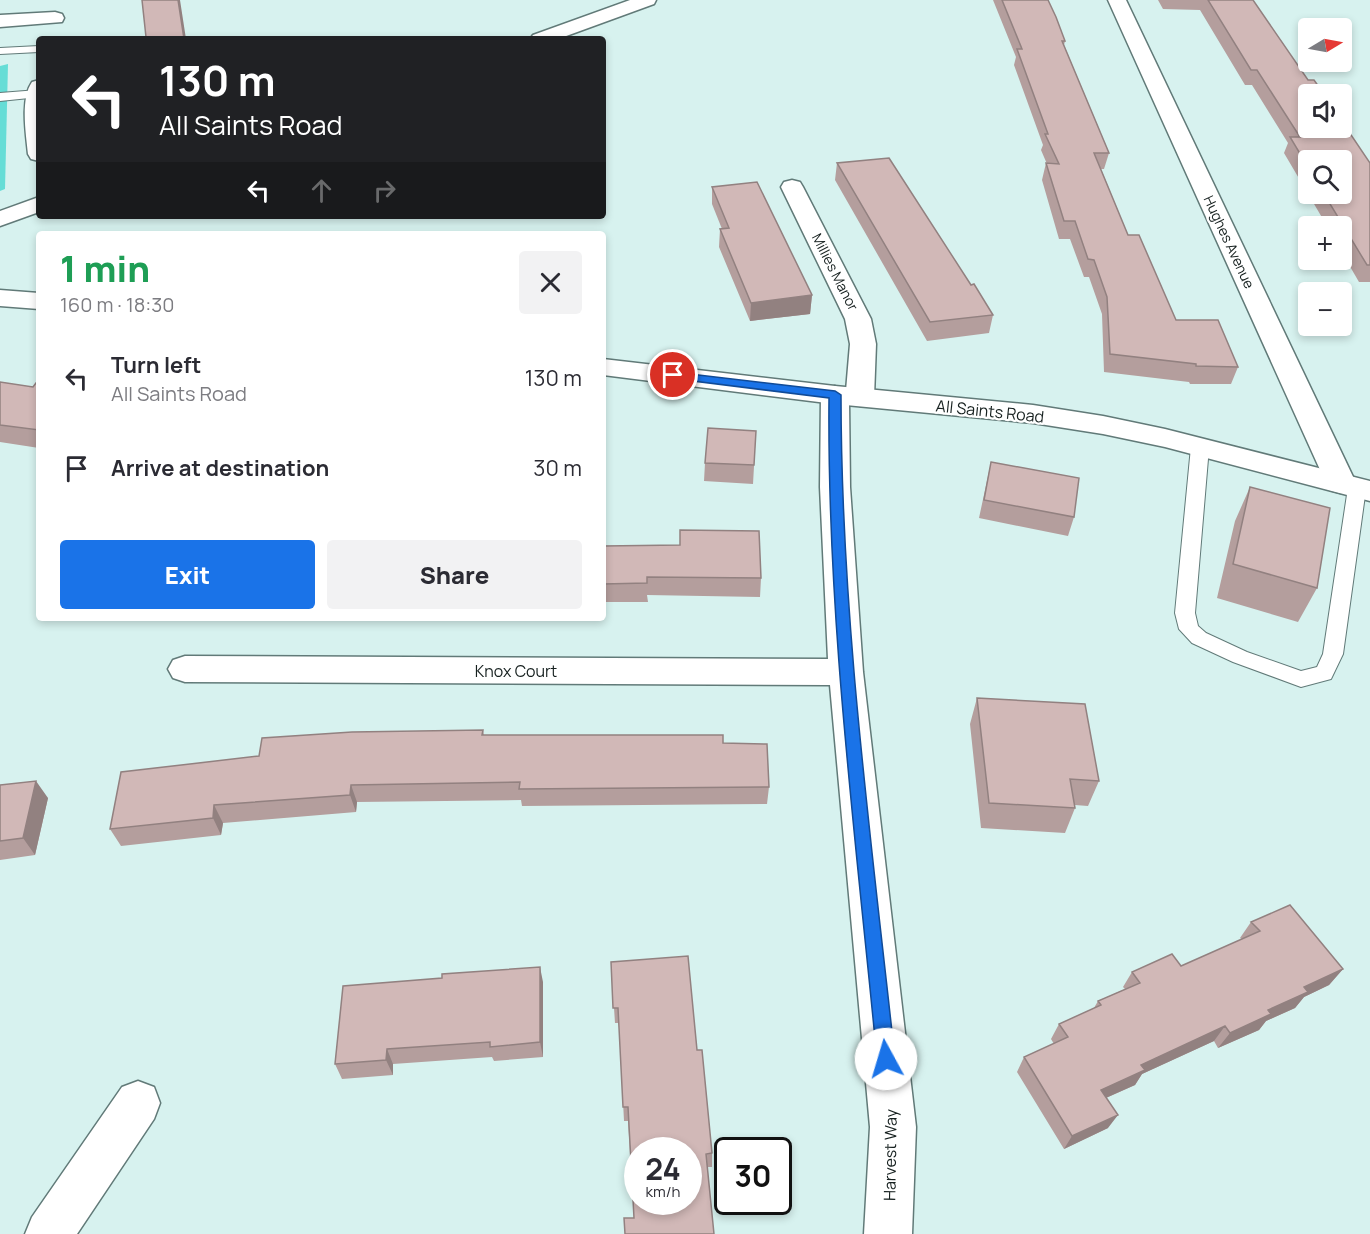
<!DOCTYPE html>
<meta charset="utf-8">
<style>
body{margin:0;font-family:Manrope,sans-serif;background:#f2f2f3;color:#2b2b33;height:100vh;display:flex;flex-direction:column;font-size:22px;white-space:nowrap}
*{box-sizing:border-box;margin:0}
p{font-size:20px;color:#7c7c81}
.icon{flex:none;width:33px;height:33px;fill:none;stroke:currentColor;stroke-width:2;stroke-linecap:round;stroke-linejoin:round}
.map{position:relative;flex:1;overflow:hidden}
.side{position:absolute;left:36px;top:231px;width:570px;height:390px;display:flex;flex-direction:column;background:#fff;border-radius:6px;box-shadow:0 3px 9px #0003}
.side>*{flex:none}
.top-card{position:absolute;left:36px;top:36px;width:570px;height:183px;border-radius:6px;box-shadow:0 3px 9px #0003;background:#202124;color:#fff;overflow:hidden}
.needle{width:39px;rotate:80deg}
.fabs{position:absolute;left:1298px;top:18px;display:grid;gap:12px}
.fabs a{display:grid;place-items:center;width:54px;height:54px;border-radius:6px;background:#fff;box-shadow:0 3px 9px #0003;font-size:30px}
.speed{position:absolute;left:624px;top:1137px;display:flex;gap:12px;font-size:30px;font-weight:700;text-align:center}
.speed>*{display:grid;place-content:center;width:78px;height:78px;border-radius:50%;background:#fff;box-shadow:0 3px 9px #0003;line-height:1}
.speed small{font-size:15px;font-weight:400}
.speed .limit{border:3px solid #111;border-radius:9px;background:#fff;color:#111}
.pin{position:absolute;display:grid;place-items:center;width:51px;height:51px;color:#fff;margin:-26px;border:3px solid #fff;border-radius:50%;box-shadow:0 2px 6px #0007}
.me{position:absolute;width:66px;margin:-33px;rotate:354deg;stroke-linejoin:round;filter:drop-shadow(0 0 4px #0008)}
.turn{display:flex;align-items:center;gap:21px;height:126px;padding:0 24px;font-size:27px}
.turn .icon{width:78px;height:78px;stroke-width:2.5}
.turn b{display:block;font-size:42px;line-height:51px}
.lanes{display:flex;align-items:center;height:57px;padding:0 24px;background:#0003;justify-content:center;gap:30px;direction:ltr}
.lanes .off{opacity:.35}
.round{display:grid;place-items:center;flex:none;width:63px;height:63px;border-radius:6px;background:#f2f2f3}
.headline{display:flex;align-items:center;justify-content:space-between;height:102px;padding:0 24px}
h1{font-size:36px;font-weight:800;line-height:45px;color:#1e9e55}
.action{display:flex;gap:12px;margin-top:auto;padding:12px 24px}
.action a{flex:1;height:69px;border-radius:6px;background:#1a73e8;color:#fff;font-size:24px;font-weight:800;line-height:69px;text-align:center}
.action a+a{background:#f2f2f3;color:#2b2b33}
ul{padding:0;list-style:none}
li{display:flex;align-items:center;gap:18px;height:90px;padding:0 24px}
li div{flex:1}
li b{display:block;font-size:22px}
li em{font-style:normal}
.map>svg:first-child{display:block}
</style>
<div class="map">
<svg width="1370" height="1234" viewBox="0 0 1370 1234">
<rect width="100%" height="100%" fill="#d7f2ef"/>
<path fill="#66ddd6" d="M8,64L5,189L0,191V66Z"/>
<g fill="none" stroke-linecap="round" stroke-linejoin="round">
<g stroke="#617a78" stroke-width="2">
<path id="service" d="M39,46V52L0,54V48Z
M38,90L39,97L0,101V93Z
M1200,441L1206,443L1209,447L1195,613L1198,626L1206,633L1247,652L1301,671L1317,667L1323,654L1348,488L1351,484H1363L1366,488L1343,654L1331,679L1301,687L1233,662L1192,643L1179,629L1175,613L1191,447L1194,443Z"/>
</g>
<g stroke="#617a78" stroke-width="3">
<path id="minor" d="M1108,0H1126L1356,483L1352,490L1341,493L1330,490L1326,483Z
M55,12L62,14L64,18L62,22L0,27V15Z
M39,80V161L31,159L28,154C26,134 20,99 32,82Z
M792,180L800,182L803,187L871,319L876,344L874,397L870,403L860,406L849,401L850,487L863,672L916,1127L912,1234H864L870,1127L830,685L185,682L173,678L168,669L173,660L185,656L828,659L820,487L821,395L825,389L835,386L846,391L850,344L845,319L781,187L784,182Z
M138,1081L154,1087L160,1103L154,1119L77,1234H25L32,1217L122,1087Z"/>
</g>
<g stroke="#617a78" stroke-width="3">
<path id="tertiary" d="M630,0H656L654,4L558,39H530L533,35Z
M39,197V212L0,226V211Z
M0,290L39,293V309L0,306Z
M603,359L835,386L1033,405L1103,416L1165,429L1370,481V501L1165,447L1103,434L1033,423L835,404L603,375Z"/>
</g>
<use href="#service" fill="#fff" fill-rule="evenodd"/>
<use href="#minor" fill="#fff" fill-rule="evenodd"/>
<use href="#tertiary" fill="#fff" fill-rule="evenodd"/>
</g>
<path fill="#b49e9d" fill-rule="evenodd" d="M993,0H1048L1065,41L1064,45L1109,153L1104,169H1101L1128,235L1176,320L1238,367L1231,384H1190L1189,382L1104,372L1102,314L1089,277H1084L1070,239H1059L1042,180L1046,163L1047,164L1041,150L1043,145L1014,65L1016,57Z
M1158,0H1253L1308,80L1370,163V282H1359L1341,251V226H1327L1284,153L1288,143L1252,85H1245L1200,10L1163,9ZM1308,160L1341,194H1308Z
M837,163L971,285L993,315L989,333L927,341L835,180Z
M712,187L812,295L810,314L750,321L719,247L720,229H722L712,204Z
M39,379V448L0,442V382L33,387Z
M756,431L753,484L704,481L705,463Z
M991,462L1074,517L1068,536L979,518Z
M1250,487L1317,588L1298,622L1217,598L1235,521Z
M603,546L761,578L760,597L647,595L648,602H603Z
M977,698L1099,781L1088,806L1075,805V808L1065,833L981,828L970,724Z
M483,730L484,735L723,743L769,787L767,804L522,806L521,800L357,802L356,812L223,823L221,835L121,846L110,829Z
M0,785L48,798L35,855L0,860Z
M1251,922L1343,969L1329,985L1304,997L1295,1008L1266,1021L1259,1030L1218,1048L1214,1041L1142,1074L1135,1085L1106,1098L1108,1128L1064,1149L1017,1072L1024,1057L1054,1044L1051,1039L1059,1024L1094,1008L1098,1001L1125,989L1123,987L1132,972L1181,966L1242,939L1240,938Z
M611,962L697,1050L712,1153V1167H708L634,1218L628,1121H624L619,1023H615Z
M543,982V1057L494,1061L492,1057L393,1064V1075L342,1079L335,1064Z"/>
<path fill="#928180" d="M178,0H180L186,39H184Z
M812,295L810,314L750,321L751,303Z
M36,781L48,798L35,855L23,838Z
M351,785L357,802L356,812L350,795Z
M214,805L223,823L221,835L213,818Z
M540,967L543,982V1057L540,1042Z
M1343,969L1329,985L1304,997L1295,1008L1266,1021L1259,1030L1218,1048L1230,1033L1304,987Z
M1225,1026L1214,1041L1142,1074L1135,1085L1092,1104L1101,1090L1141,1065Z
M387,1049L393,1064V1075L386,1060Z
M1118,1115L1108,1128L1064,1149L1072,1136Z"/>
<path fill="#d1b8b7" stroke="#928180" stroke-width="1.5" fill-rule="evenodd" d="M142,0H178L184,39H149L146,37Z
M1002,0H1048L1056,17L1065,41H1062L1109,153H1094L1128,235H1139L1176,320H1218L1238,367L1196,366V364L1110,354L1107,297L1094,260L1088,259L1075,221H1064L1046,163L1059,164L1045,134H1048L1017,49H1022Z
M1208,0H1253L1308,80H1314L1324,94H1308V128H1341V120L1370,163V265H1367L1324,194H1341V160H1308V167L1290,137H1300L1257,70H1251Z
M889,158L971,285L974,284L993,315L930,322L837,163Z
M757,182L812,295L751,303L720,229L729,228L712,187Z
M39,379V430L0,425V382L33,387Z
M708,428L756,431L754,465L705,463Z
M991,462L1079,478L1074,517L984,500Z
M1250,487L1330,508L1317,588L1233,564Z
M680,530L759,531L761,578L647,577V583L603,584V546L680,545Z
M977,698L1085,704L1099,781L1070,779L1075,808L989,803Z
M483,730L482,735H723V743L767,744L769,787L519,789L520,782L351,785L350,795L214,805L213,818L110,829L121,772L259,756L262,738L352,732Z
M36,781L23,838L0,841V785Z
M1290,905L1343,969L1304,987L1308,992L1268,1010L1271,1014L1230,1033L1225,1026L1141,1065L1145,1070L1101,1090L1118,1115L1072,1136L1024,1057L1068,1037L1059,1024L1101,1005L1098,1001L1140,983L1132,972L1172,954L1181,966L1260,931L1251,922Z
M688,956L697,1050H702L712,1153L706,1154L714,1234H625L624,1218H634L628,1107H623L618,1008H613L611,962ZM638,1150H688V1202H638Z
M540,967V1042L490,1047V1042L387,1049L386,1060L335,1064L343,986L442,978V974Z"/>
<path fill="#1a73e8" stroke="#114b97" stroke-width="1.5" d="M673,372L835,391L841,395C841,617 871,838 895,1059L893,1065L886,1068L880,1065L877,1059C856,839 827,619 829,398L669,378V373Z"/>
<g text-anchor="middle" stroke-width="4.5" stroke-linejoin="round" paint-order="stroke">
<g font-size="14" fill="#16201f" stroke="#fff">
<text transform="translate(1229 242) rotate(65)" y="5">Hughes Avenue</text>
<text transform="translate(835 272) rotate(63)" y="5">Millies Manor</text>
</g>
<g font-size="16" fill="#16201f" stroke="#fff">
<text transform="translate(990 411) rotate(6)" y="6">All Saints Road</text>
<text x="516" y="677">Knox Court</text>
<text transform="translate(890 1155) rotate(-89)" y="6">Harvest Way</text>
</g>
</g>
</svg>
<div class="fabs">
<a><svg class="needle" viewBox="-14 -14 28 28"><path d="M0-13l5 13h-10z" fill="#e53935"/><path d="M0 13l5-13h-10z" fill="#7c7c81"/></svg></a>
<a><svg class="icon" aria-label="sound" viewBox="0 0 24 24"><path d="M4 9h4l5-4v14l-5-4H4zM17 9q2 3 0 6"/></svg></a>
<a><svg class="icon" aria-label="search" viewBox="0 0 24 24"><circle cx="10" cy="10" r="6"/><path d="M15 15l6 6"/></svg></a>
<a>+</a>
<a>−</a>
</div>
<div class="speed"><div>24<small>km/h</small></div><div class="limit">30</div></div>
<div class="pin" style="left:673px;top:375px;background:#d93025"><svg class="icon" aria-label="arrive" viewBox="0 0 24 24"><path d="M6 21V4h12l-3 4 3 4H6"/></svg></div>
<svg class="me" style="left:886px;top:1059px" viewBox="-20 -20 40 40"><circle r="19" fill="#fff"/><path d="M0-13L10 11 0 6-10 11z" fill="#1a73e8"/></svg>
<div class="top-card">
<div class="turn"><svg class="icon" aria-label="left" viewBox="0 0 24 24"><path d="M17 20v-9H6M10 6l-5 5 5 5"/></svg><div><b>130 m</b>All Saints Road</div></div>
<div class="lanes"><svg class="icon" aria-label="left" viewBox="0 0 24 24"><path d="M17 20v-9H6M10 6l-5 5 5 5"/></svg><svg class="icon off" aria-label="ahead" viewBox="0 0 24 24"><path d="M12 20V5M6 11l6-6 6 6"/></svg><svg class="icon off" aria-label="right" viewBox="0 0 24 24"><path d="M7 20v-9h11M14 6l5 5-5 5"/></svg></div>
</div>
<section class="side">
<div class="headline"><div><h1>1 min</h1><p>160 m · 18:30</p></div><a class="round"><svg class="icon" aria-label="close" viewBox="0 0 24 24"><path d="M6 6l12 12M18 6L6 18"/></svg></a></div>
<ul>
<li><svg class="icon" aria-label="left" viewBox="0 0 24 24"><path d="M17 20v-9H6M10 6l-5 5 5 5"/></svg><div><b>Turn left</b><p>All Saints Road</p></div><em>130 m</em></li>
<li><svg class="icon" aria-label="arrive" viewBox="0 0 24 24"><path d="M6 21V4h12l-3 4 3 4H6"/></svg><div><b>Arrive at destination</b></div><em>30 m</em></li>
</ul>
<div class="action"><a>Exit</a><a>Share</a></div>
</section>
</div>
